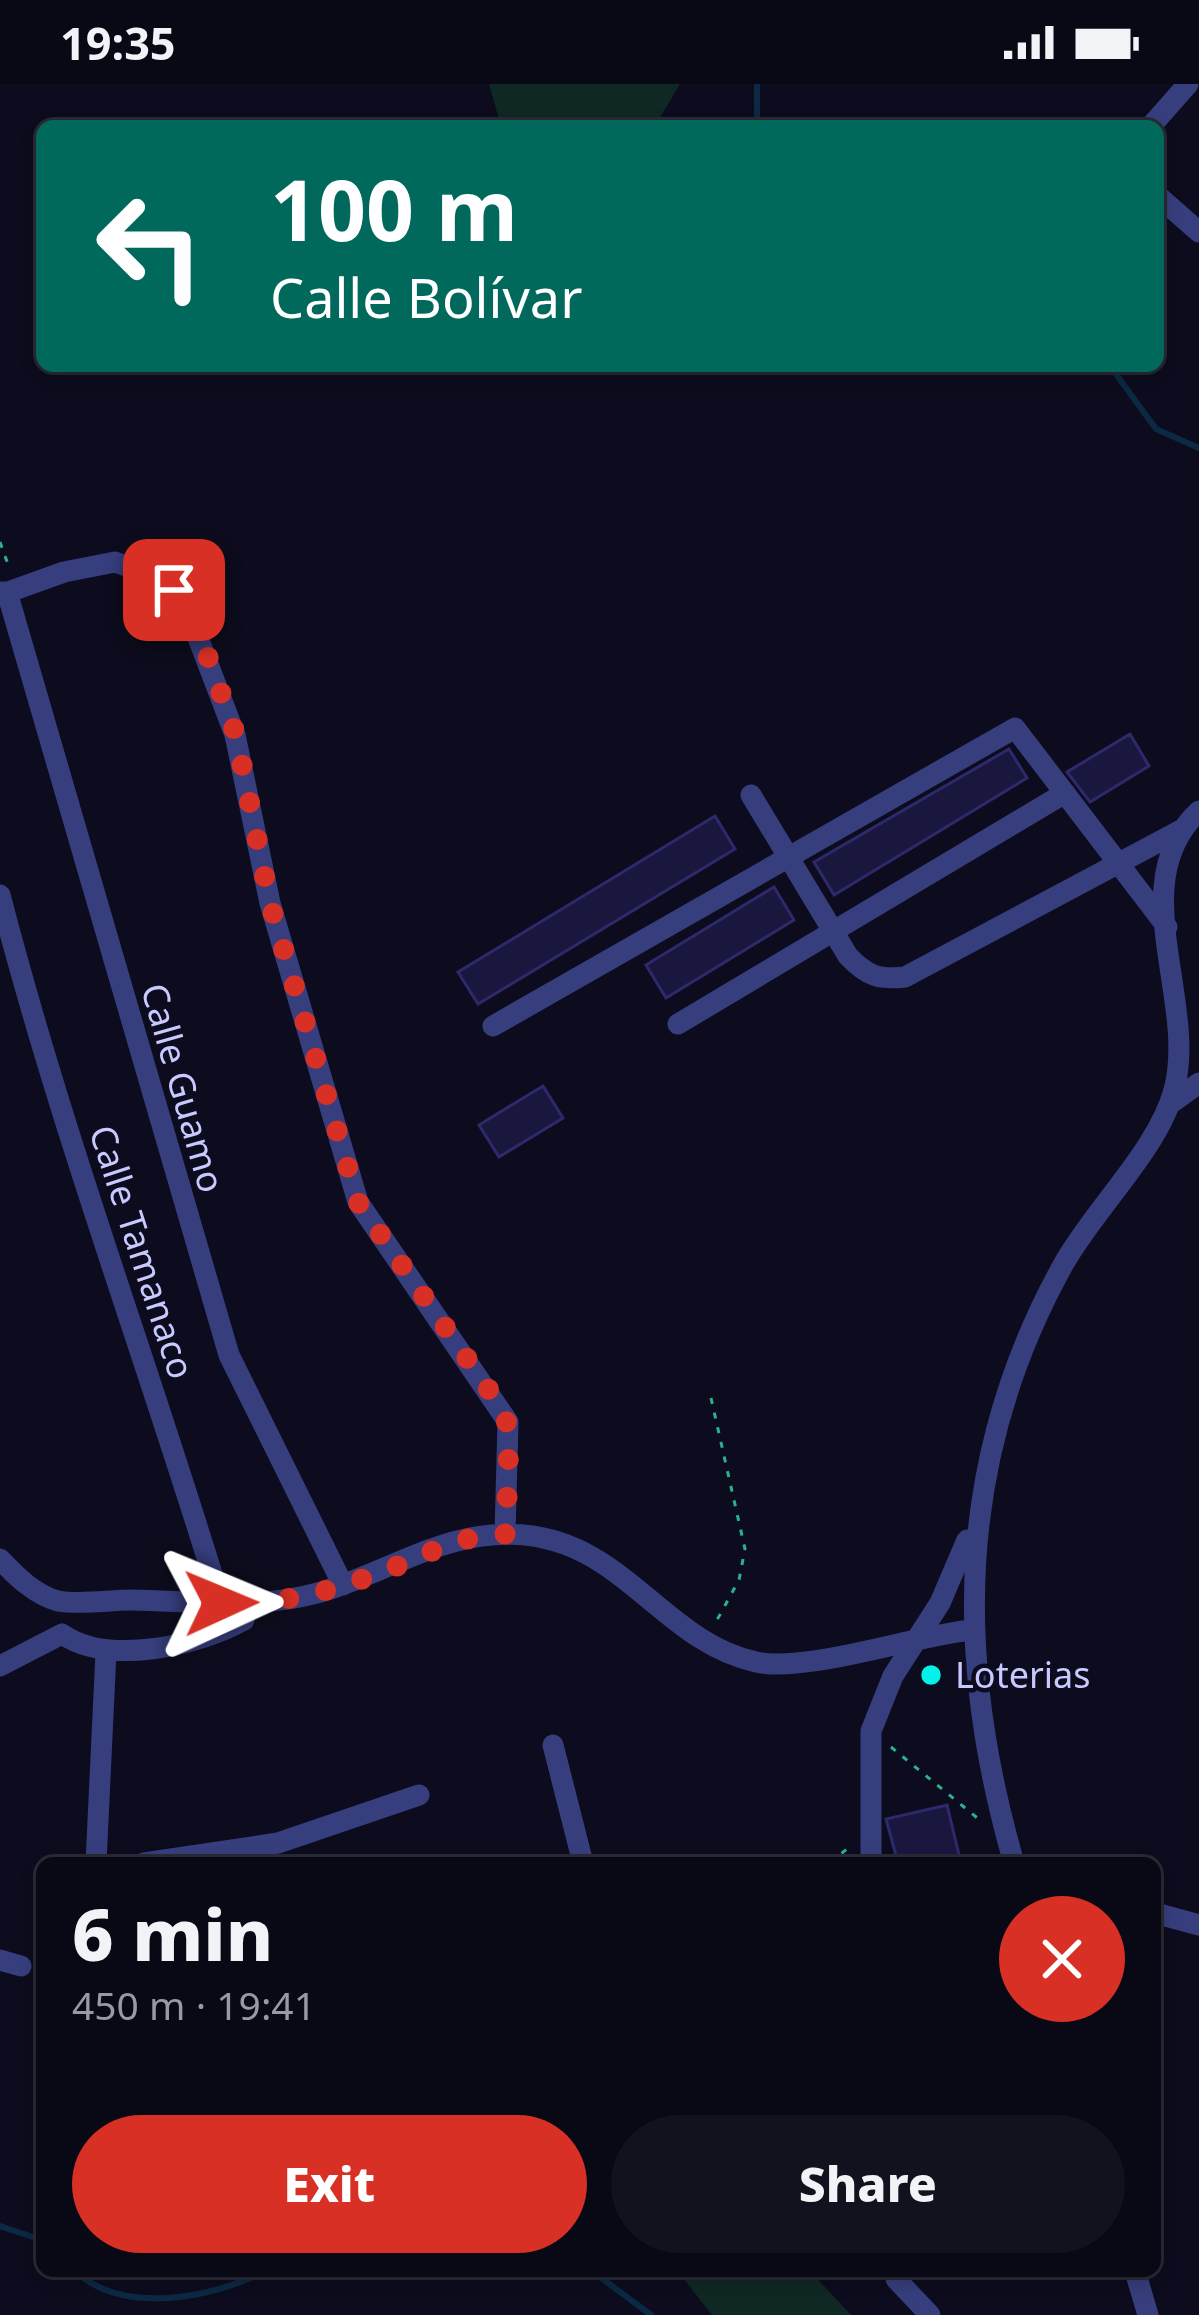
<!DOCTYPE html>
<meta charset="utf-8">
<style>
body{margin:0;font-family:"Noto Sans",sans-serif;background:#12121f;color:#f1f3f6;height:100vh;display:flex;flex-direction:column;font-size:45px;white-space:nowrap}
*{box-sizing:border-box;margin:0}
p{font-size:39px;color:#999aa1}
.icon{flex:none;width:66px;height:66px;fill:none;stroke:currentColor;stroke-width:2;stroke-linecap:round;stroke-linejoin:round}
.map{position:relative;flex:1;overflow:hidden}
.details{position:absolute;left:36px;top:1773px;width:1125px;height:420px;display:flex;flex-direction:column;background:#090916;border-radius:18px;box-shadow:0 6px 18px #0003,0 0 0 3px #292a35}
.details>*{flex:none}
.hud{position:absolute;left:36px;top:36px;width:1128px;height:252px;border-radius:18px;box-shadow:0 6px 18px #0003,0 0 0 3px #292a35;background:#00695c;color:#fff;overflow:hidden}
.pin{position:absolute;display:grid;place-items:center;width:102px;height:102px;color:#fff;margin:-51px;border-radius:24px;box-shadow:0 6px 18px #0006}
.me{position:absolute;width:132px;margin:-66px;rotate:89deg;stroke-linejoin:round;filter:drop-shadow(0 0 9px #0008)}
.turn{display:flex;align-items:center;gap:42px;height:252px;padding:0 36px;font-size:54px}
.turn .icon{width:156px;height:156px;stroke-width:2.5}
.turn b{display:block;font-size:84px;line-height:102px}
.round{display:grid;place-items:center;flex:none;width:126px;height:126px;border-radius:63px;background:#12121f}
.headline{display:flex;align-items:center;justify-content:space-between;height:204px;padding:0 36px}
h1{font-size:72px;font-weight:800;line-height:90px}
.cta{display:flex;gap:24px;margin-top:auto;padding:24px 36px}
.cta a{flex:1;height:138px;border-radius:72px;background:#d93025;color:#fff;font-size:48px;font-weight:800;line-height:138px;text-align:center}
.cta a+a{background:#12121f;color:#f1f3f6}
.status{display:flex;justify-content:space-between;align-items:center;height:84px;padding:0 60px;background:#090916;direction:ltr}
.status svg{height:33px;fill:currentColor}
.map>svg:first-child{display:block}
</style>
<div class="status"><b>19:35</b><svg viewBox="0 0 49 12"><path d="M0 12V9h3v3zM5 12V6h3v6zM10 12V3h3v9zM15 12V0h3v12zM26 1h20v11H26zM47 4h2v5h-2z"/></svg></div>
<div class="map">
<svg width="1199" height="2231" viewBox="0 0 1199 2231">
<rect width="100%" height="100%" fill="#0c0c1e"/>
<path fill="#0f2823" d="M489,0H680L655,42H501Z
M666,2187H810L851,2231H712L683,2194Z"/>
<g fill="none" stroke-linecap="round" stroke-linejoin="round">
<path stroke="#0b2942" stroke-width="6" d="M757,42V0
M1110,282L1156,345L1199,364
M0,2142L42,2156
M75,2187C122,2231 211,2215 265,2187
M592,2187L651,2231"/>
</g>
<path fill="#1a173f" stroke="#2d296b" stroke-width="3" d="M1130,650L1149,682L1090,718L1067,688Z
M1009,665L1027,694L834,811L814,778Z
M715,732L735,765L478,920L458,888Z
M774,803L794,836L666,914L646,881Z
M543,1002L563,1034L499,1073L479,1041Z
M947,1721L961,1779H898L886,1735Z"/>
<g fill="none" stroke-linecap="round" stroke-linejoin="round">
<path stroke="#2cb094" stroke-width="3" stroke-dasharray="6 9" stroke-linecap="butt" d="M0,458L10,486
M711,1314L745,1465L739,1496L717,1536
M891,1663L981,1737
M830,1779L848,1764"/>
<path stroke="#363e7d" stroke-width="21" d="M1151,42L1188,0
M1158,112L1199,148
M0,508H7L229,1271L343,1501
M0,511L64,488L115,478L162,495L192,538L235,651L270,819L358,1118L508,1338L505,1450
M751,711L848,872C867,892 879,896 905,893L1181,746
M0,811C62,1051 149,1282 221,1519L234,1541
M678,940L1065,709
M493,942L1015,644L1167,843
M1170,1020L1199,999
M0,1475C16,1492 35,1511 58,1517C80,1521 109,1516 131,1516C195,1517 258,1526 321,1508C377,1492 433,1455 492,1451C618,1440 655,1556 756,1578C806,1589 913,1552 971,1546
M62,1550C108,1582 197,1562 244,1536
M0,1582L62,1550
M553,1661L583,1779
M96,1779L106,1568
M144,1779L278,1759L419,1711
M871,1779V1647L893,1592L940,1519L967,1456
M1014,1779C954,1572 956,1374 1063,1181C1094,1125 1158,1066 1174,1006C1198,917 1122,798 1199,727
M1155,1829L1199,1841
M0,1876L21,1882
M1135,2187L1148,2231
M896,2195L930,2231"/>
</g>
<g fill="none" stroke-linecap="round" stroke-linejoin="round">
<path stroke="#d93025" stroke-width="21" stroke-dasharray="0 37.8" d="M174,506L207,570L236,651L270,819L358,1118L505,1329L509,1354L506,1450C459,1450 421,1474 379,1489C326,1509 277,1521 221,1519"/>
</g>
<circle fill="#00f3e8" stroke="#0c0c1e" stroke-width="4.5" cx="931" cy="1591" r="12"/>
<g text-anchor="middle" stroke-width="9" stroke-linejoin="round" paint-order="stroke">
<g font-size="36" fill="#c8caff" stroke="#0c0c1e">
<text transform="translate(183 1004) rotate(74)" y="13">Calle Guamo</text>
<text transform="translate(142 1168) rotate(72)" y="13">Calle Tamanaco</text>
</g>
<g font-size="36" fill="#c8caff" stroke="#0c0c1e" text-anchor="start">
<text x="955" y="1604">Loterias</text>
</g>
</g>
</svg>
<div class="pin" style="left:174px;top:506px;background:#d93025"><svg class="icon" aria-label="arrive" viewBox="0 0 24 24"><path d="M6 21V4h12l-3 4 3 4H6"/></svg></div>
<svg class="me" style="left:221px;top:1519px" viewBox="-20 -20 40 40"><path d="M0-17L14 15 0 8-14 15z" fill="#d93025" stroke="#fff" stroke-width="4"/></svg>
<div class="hud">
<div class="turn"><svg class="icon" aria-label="left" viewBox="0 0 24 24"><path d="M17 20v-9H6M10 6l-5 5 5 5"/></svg><div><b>100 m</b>Calle Bolívar</div></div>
</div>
<section class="details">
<div class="headline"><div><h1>6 min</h1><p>450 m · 19:41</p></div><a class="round" style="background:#d93025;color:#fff"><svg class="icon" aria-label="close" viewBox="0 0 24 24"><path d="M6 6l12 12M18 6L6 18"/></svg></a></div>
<div class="cta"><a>Exit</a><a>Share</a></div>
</section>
</div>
